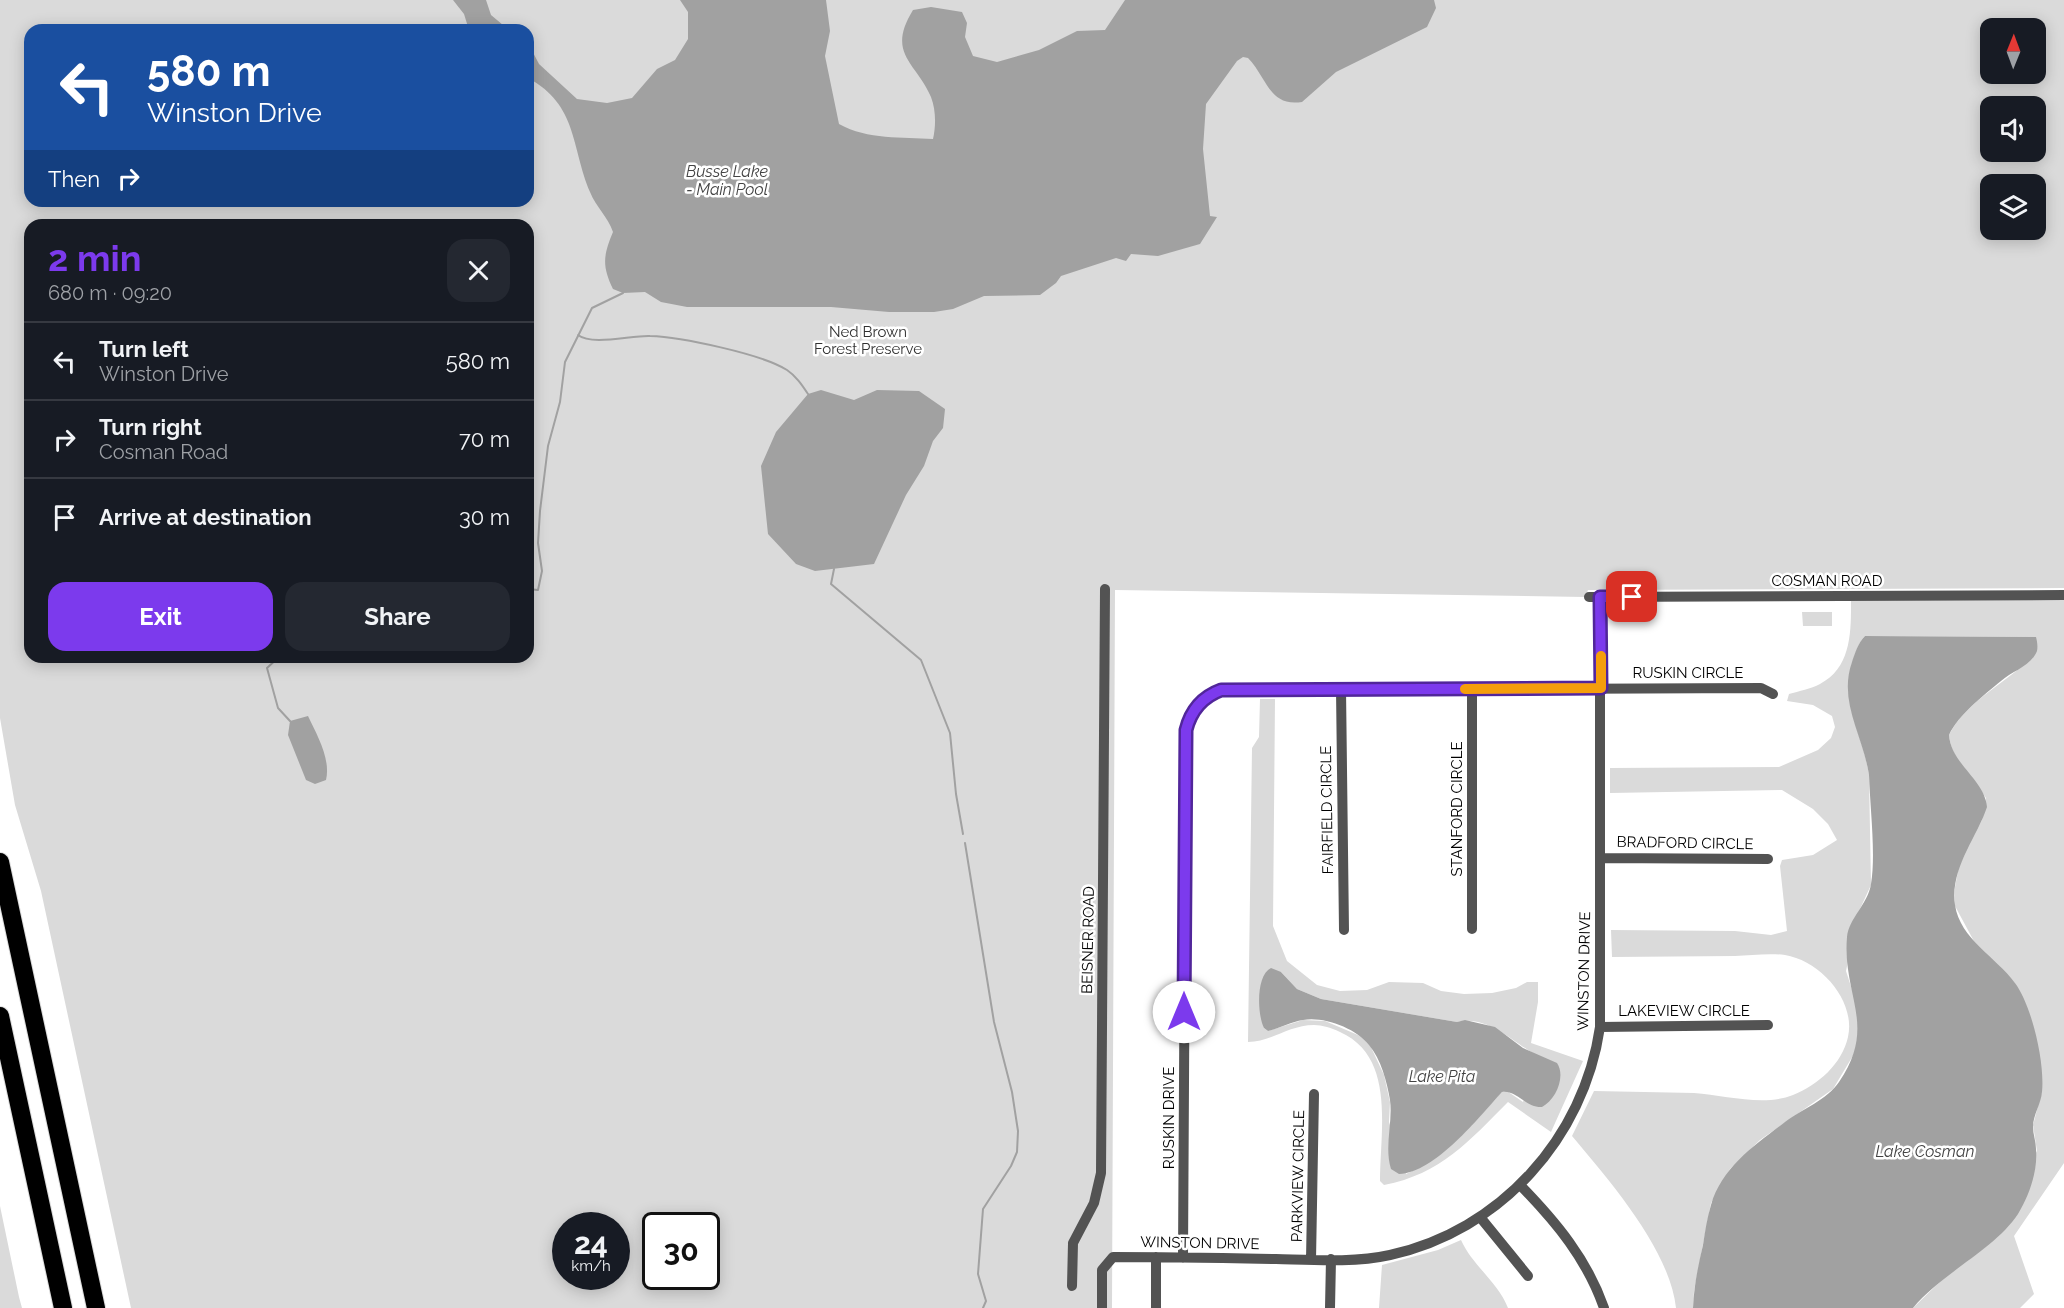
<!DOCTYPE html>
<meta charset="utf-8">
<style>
body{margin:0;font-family:Raleway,sans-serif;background:#242831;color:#f1f3f6;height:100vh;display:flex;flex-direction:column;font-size:22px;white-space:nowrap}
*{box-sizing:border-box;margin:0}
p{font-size:20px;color:#9ea1a6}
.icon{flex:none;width:33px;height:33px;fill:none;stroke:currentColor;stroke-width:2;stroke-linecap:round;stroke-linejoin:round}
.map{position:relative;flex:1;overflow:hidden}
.drawer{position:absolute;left:24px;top:219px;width:510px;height:444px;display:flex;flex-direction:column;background:#171b24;border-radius:18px;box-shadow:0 3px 15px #0003}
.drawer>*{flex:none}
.hud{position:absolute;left:24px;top:24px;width:510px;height:183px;border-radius:18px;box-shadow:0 3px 15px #0003;background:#1a4fa0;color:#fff;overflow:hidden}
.needle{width:39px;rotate:1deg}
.tools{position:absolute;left:1980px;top:18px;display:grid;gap:12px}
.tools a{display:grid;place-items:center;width:66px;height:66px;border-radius:12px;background:#171b24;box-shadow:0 3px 15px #0003;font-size:30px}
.speed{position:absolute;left:552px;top:1212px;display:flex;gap:12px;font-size:30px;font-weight:700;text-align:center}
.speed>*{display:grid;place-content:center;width:78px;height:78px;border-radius:50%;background:#171b24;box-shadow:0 3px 15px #0003;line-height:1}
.speed small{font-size:15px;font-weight:400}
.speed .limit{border:3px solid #111;border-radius:9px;background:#fff;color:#111}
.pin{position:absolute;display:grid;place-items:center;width:51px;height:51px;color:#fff;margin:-26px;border-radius:12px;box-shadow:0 3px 9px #0006}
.me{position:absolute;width:66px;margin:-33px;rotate:0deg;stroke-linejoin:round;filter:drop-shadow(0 0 4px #0008)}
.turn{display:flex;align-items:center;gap:21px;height:126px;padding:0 24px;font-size:27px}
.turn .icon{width:78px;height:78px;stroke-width:2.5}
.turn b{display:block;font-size:42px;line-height:51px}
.then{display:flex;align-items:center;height:57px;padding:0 24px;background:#0003;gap:12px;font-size:22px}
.round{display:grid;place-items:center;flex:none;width:63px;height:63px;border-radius:18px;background:#242831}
.summary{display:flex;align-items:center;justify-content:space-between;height:102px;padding:0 24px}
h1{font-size:36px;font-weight:700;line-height:45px;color:#7c3aed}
.action{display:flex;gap:12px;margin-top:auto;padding:12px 24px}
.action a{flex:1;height:69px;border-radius:18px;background:#7c3aed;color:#fff;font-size:24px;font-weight:700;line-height:69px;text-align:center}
.action a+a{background:#242831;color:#f1f3f6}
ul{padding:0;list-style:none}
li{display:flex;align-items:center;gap:18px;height:78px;padding:0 24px;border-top:2px solid #363941}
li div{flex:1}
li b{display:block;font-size:22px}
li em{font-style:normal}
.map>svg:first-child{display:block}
</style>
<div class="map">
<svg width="2064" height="1308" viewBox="0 0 2064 1308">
<rect width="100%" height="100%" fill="#fff"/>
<path fill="#dadada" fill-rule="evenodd" d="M0,0H2064V588L1588,590L1585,597L1115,590L1112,1308H131L41,891L15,805L0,718ZM1990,28H2036V74H1990ZM30,30H528V201H30ZM1990,106H2036V152H1990ZM1990,184H2036V230H1990ZM30,225H528V657H30ZM566,1226H616V1276H566ZM656,1226H706V1276H656Z
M2064,595V1163L2014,1236L2034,1294L2020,1308H1913L1952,1270L1984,1248L2037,1151L2033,1125L2042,1091L2015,983L1976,945L1955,906V887L1959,866L1982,820L1986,798C1973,779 1951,759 1949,735C1968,698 2011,682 2036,652L2035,637L1865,636C1859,642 1857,650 1854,657C1838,702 1863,732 1869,775L1871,885L1859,911L1846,971L1858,1008V1039L1854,1054L1833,1089L1760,1140L1730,1169L1711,1203L1694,1291L1693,1308H1676C1670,1250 1609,1180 1572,1136L1594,1091C1627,1092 1661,1092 1694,1093C1725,1095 1763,1107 1793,1095C1818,1085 1842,1064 1848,1037C1856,1001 1821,961 1785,955C1770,953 1751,955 1735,956C1694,956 1653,957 1612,957L1611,930L1735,931L1771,935L1787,931L1780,866L1782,860L1813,855L1837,840L1828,824L1813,809L1782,790L1610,793V768L1779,767L1818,750L1831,738L1835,727L1832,716L1813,705L1787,701L1789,694C1799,691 1811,689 1820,684C1853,667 1851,628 1851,596Z
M1802,612H1832V626H1803Z
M1260,699H1275L1273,926L1287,961L1317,985L1340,991L1367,990L1389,982L1423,983L1441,991L1464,994L1492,993L1516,988L1527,982H1538V1002L1531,1043L1583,1061L1551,1132L1508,1102C1469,1141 1441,1174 1384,1185L1380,1181C1380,1130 1396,1057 1340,1032C1332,1028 1322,1025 1314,1025C1289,1025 1271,1042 1248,1042L1252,748L1259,737ZM1281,972L1297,989L1321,999L1457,1022C1487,1014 1514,1043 1538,1056L1523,1102L1507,1091L1502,1092C1473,1123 1447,1157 1406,1174L1389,1122L1390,1102L1384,1075L1369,1043L1358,1035L1325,1021L1303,1020L1268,1031L1264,1028L1261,984Z
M0,1206L19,1297L22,1308H0Z
M1461,1240C1472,1265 1498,1282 1508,1308H1379L1382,1265L1438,1250Z"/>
<path fill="#a1a1a1" d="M453,0H486L491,15L509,30H469L464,14Z
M680,0H826L830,31L825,56L839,124C868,140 902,137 933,139C936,126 936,110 931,97C916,62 886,54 913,10L931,7L962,12L967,23L965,37L973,56L997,62L1039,50L1077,31L1105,30L1125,0H1434L1436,8L1427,27L1336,72L1302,102C1269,107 1268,79 1248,58L1243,57L1237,61L1206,104L1203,149L1210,216L1217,217L1200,244L1158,256L1131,254L1126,261L1116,258L1061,276L1056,283L1040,295L984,296L953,309L934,312H889L831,307H687L661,302L645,292L623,293L613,289C602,266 603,256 613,232C608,217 596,207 590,192C571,147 578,105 528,78V43L539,64L577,99L607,103L632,98L657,69L675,60L688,39V12Z
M821,390L854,400L877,390L919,391L945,409L943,428L933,441L924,466L906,495L874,564L815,571L796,564L768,534L761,466L776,432L808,394Z
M1865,636L2036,637C2037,641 2038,646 2037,651C2031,666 2012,671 2001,681C1983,696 1959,714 1949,735C1951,764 1985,780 1987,807C1976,840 1950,868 1955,905C1960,939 1996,957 2015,983C2032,1006 2045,1063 2042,1092C2041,1104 2033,1115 2033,1127C2033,1134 2036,1142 2036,1149C2038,1171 2029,1196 2018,1214C1995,1249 1942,1273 1913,1308H1693C1694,1286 1698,1266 1703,1245C1705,1232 1707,1218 1711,1205C1722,1167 1755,1145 1785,1122C1801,1110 1828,1099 1839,1082C1878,1025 1842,996 1847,937C1849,918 1868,904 1871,884C1876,854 1870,807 1869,775C1863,735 1838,702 1852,662C1855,653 1858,643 1865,636Z
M308,716C317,735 331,759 326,780L315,784L306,780L288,735L290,721Z
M1271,968L1281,972L1297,989L1321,999L1457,1022L1465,1020L1495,1027L1523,1048L1557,1063C1566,1076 1556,1100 1542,1107C1526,1108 1517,1090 1502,1092C1479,1117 1435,1173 1399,1174L1391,1169C1384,1146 1393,1123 1390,1100C1387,1082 1381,1059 1369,1045C1356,1028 1323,1016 1303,1020C1291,1022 1280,1028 1268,1031L1264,1028C1257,1014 1256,975 1271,968Z"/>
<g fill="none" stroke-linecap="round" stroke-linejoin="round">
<path stroke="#a1a1a1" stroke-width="2" d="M578,335C592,346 632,335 650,336C681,337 762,354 787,370C796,376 802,385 808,394
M834,569L831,584L921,660L950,733L956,794L963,834
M528,589L538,590L542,571L538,543L540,511L548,446L560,402L565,362L592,308L623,293
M279,657L267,668L278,708L290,721
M965,843L994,1022L1012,1092L1018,1131L1017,1152L1011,1166L983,1209L978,1274L986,1301L983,1308"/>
<g stroke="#dbdbdb" stroke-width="20">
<path id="motorway" d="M0,862L96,1308
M0,1016L63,1308"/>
</g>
<path stroke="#535353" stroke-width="10" d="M1589,597L2064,595
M1341,689L1344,930
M1472,689V929
M1601,858L1768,859
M1600,1027L1768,1025
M1521,1186C1556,1222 1587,1259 1604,1308
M1480,1217L1528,1276
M1183,1258L1186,730C1191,710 1202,697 1221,690L1761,688L1773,694
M1311,1260L1314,1094
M1072,1286L1073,1243L1094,1203L1101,1173L1105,589
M1102,1308V1270L1113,1257C1168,1257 1222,1258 1276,1259C1313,1260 1354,1263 1390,1255C1500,1231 1584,1138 1600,1027V597
M1156,1308V1257
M1330,1308L1331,1259"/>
<use href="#motorway" stroke="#000" stroke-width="18"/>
</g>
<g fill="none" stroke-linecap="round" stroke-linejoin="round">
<g stroke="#51269a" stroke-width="15">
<path id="route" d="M1184,1012L1186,730C1191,710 1202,697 1221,690L1601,688L1600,597H1632"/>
</g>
<use href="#route" stroke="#7c3aed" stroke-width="10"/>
<path stroke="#f59e0b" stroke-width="10" d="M1465,689L1601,688V656"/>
</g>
<g text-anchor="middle" stroke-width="5" stroke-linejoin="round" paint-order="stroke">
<g font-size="15" fill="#313131" stroke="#fff">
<text x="868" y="337">Ned Brown<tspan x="868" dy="17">Forest Preserve</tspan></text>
</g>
<g font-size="15" fill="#000" stroke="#fff">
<text x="1827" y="586">COSMAN ROAD</text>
<text x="1688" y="678">RUSKIN CIRCLE</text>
<text transform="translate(1457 809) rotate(-90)" y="5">STANFORD CIRCLE</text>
<text transform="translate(1327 810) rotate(-91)" y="5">FAIRFIELD CIRCLE</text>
<text transform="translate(1685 843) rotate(1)" y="5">BRADFORD CIRCLE</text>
<text transform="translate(1088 940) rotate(-89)" y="5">BEISNER ROAD</text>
<text transform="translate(1584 971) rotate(-89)" y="5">WINSTON DRIVE</text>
<text x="1684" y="1016">LAKEVIEW CIRCLE</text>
<text transform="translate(1169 1118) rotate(-90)" y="5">RUSKIN DRIVE</text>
<text transform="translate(1298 1176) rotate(-89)" y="5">PARKVIEW CIRCLE</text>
<text transform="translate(1200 1243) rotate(1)" y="5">WINSTON DRIVE</text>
</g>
<g font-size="16" font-style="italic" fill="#424242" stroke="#fff">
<text x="727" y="177">Busse Lake<tspan x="727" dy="18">- Main Pool</tspan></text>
<text x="1442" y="1082">Lake Pita</text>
<text x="1925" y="1157">Lake Cosman</text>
</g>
</g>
</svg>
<div class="tools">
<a><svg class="needle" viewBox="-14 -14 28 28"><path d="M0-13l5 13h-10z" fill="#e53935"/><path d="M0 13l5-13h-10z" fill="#9ea1a6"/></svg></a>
<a><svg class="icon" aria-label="sound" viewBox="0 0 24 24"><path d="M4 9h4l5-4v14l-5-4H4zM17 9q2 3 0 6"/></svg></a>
<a><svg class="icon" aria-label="layers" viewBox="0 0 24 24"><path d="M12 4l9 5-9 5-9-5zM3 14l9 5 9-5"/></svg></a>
</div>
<div class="speed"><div>24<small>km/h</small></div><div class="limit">30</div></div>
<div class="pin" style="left:1632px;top:597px;background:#d93025"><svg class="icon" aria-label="arrive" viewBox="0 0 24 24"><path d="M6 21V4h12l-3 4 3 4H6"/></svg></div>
<svg class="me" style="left:1184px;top:1012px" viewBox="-20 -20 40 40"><circle r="19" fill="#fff"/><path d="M0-13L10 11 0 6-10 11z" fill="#7c3aed"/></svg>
<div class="hud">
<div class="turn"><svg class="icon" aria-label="left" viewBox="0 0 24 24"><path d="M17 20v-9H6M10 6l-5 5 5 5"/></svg><div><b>580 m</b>Winston Drive</div></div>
<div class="then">Then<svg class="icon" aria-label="right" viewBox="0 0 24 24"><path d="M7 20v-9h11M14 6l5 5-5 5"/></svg></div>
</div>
<section class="drawer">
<div class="summary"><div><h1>2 min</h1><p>680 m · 09:20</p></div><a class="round"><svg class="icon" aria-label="close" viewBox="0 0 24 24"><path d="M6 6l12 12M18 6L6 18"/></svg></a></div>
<ul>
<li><svg class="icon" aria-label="left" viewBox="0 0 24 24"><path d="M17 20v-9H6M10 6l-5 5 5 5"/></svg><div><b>Turn left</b><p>Winston Drive</p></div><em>580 m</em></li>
<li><svg class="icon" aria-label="right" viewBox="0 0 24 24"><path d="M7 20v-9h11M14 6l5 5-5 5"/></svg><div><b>Turn right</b><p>Cosman Road</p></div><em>70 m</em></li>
<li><svg class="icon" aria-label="arrive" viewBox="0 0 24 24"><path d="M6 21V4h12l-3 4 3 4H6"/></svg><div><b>Arrive at destination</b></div><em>30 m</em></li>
</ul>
<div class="action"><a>Exit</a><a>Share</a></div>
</section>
</div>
